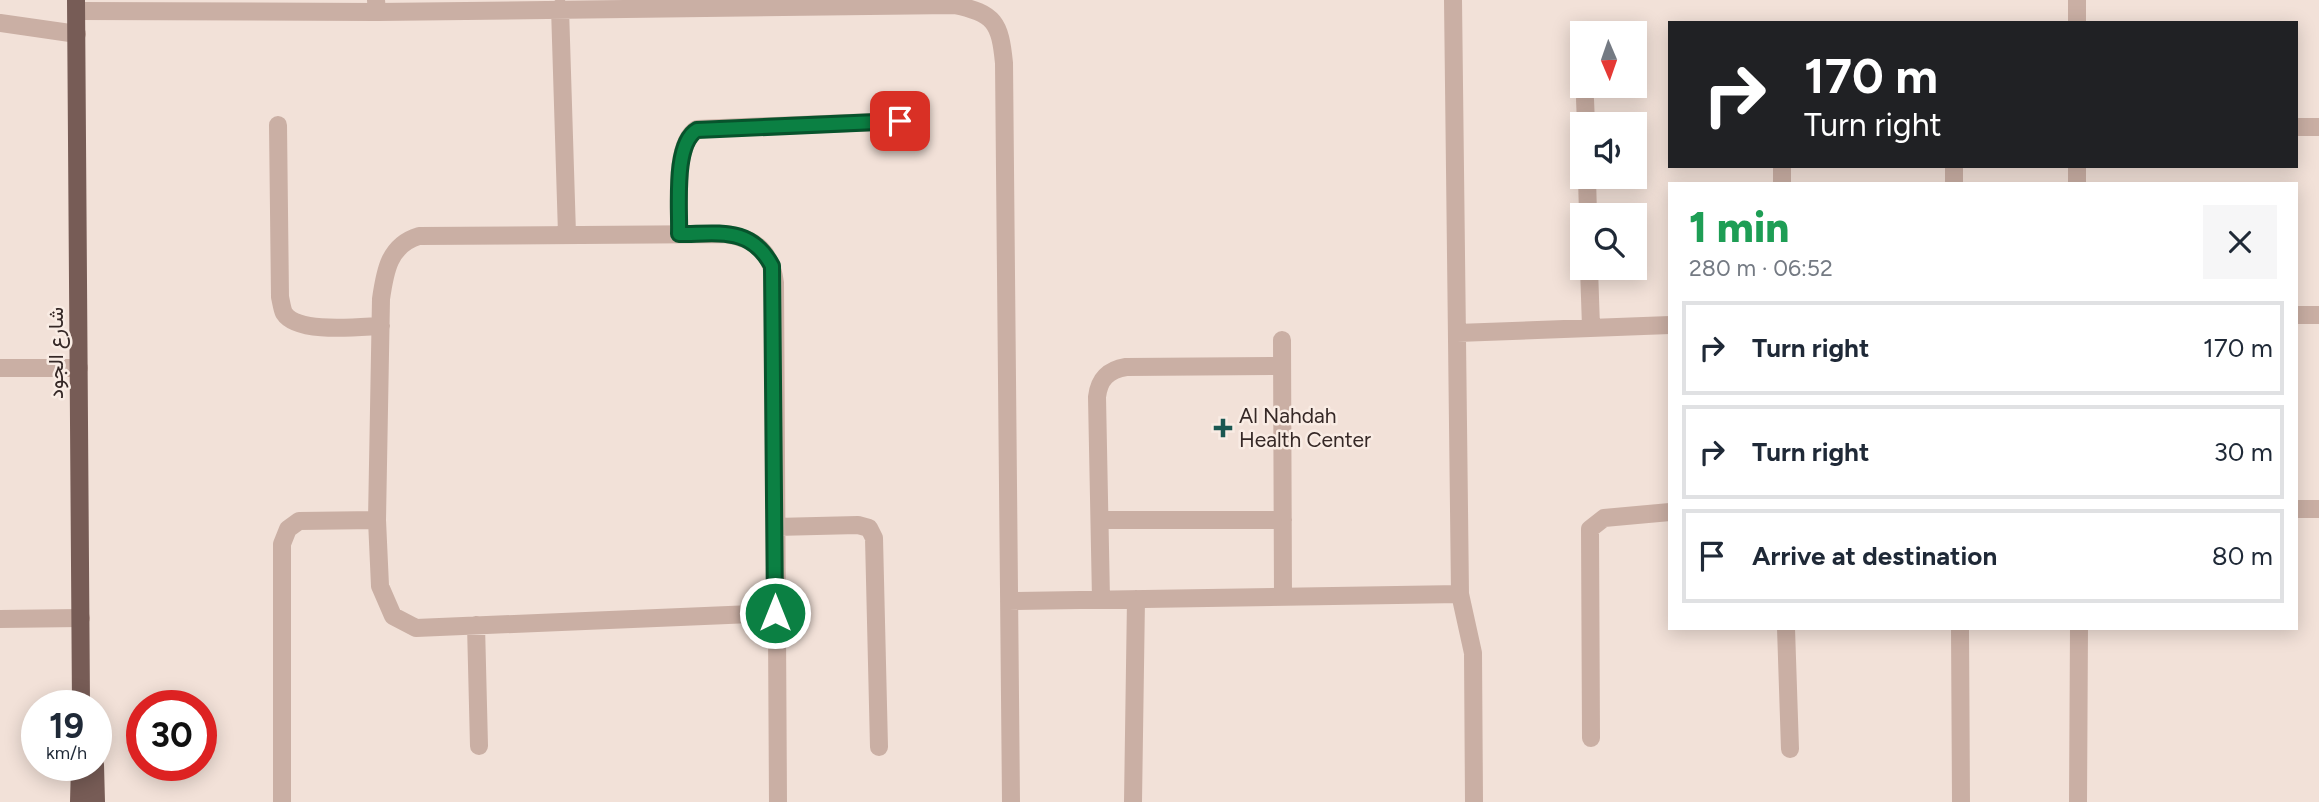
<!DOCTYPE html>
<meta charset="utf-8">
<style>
body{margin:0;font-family:Figtree,Vazirmatn,sans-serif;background:#f6f6f7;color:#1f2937;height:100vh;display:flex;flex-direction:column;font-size:26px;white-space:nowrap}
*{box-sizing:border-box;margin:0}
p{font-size:23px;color:#747a83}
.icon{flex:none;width:38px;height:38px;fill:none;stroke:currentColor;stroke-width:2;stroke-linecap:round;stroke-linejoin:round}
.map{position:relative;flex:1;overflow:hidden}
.sheet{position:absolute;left:1668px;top:182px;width:630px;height:448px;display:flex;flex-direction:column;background:#fff;border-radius:0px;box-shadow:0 4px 18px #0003}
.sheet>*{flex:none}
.guide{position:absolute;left:1668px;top:21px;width:630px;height:147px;border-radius:0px;box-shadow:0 4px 18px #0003;background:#202124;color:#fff;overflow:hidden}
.needle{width:46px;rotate:178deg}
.buttons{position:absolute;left:1570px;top:21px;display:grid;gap:14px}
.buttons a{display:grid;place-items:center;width:77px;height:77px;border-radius:0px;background:#fff;box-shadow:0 4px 18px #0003;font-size:35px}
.speed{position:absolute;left:21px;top:690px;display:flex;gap:14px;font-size:35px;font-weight:700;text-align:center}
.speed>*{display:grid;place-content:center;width:91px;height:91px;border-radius:50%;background:#fff;box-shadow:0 4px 18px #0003;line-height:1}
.speed small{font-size:18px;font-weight:400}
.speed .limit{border:10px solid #d22;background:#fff;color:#111}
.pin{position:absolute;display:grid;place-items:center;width:60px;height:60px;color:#fff;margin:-30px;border-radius:14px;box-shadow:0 4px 10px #0006}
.me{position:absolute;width:77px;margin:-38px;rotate:0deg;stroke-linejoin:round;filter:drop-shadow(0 0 5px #0008)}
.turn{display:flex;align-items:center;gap:24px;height:147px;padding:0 21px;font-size:32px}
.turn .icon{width:91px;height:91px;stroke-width:2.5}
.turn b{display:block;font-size:49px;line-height:60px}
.round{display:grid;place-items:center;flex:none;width:74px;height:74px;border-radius:0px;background:#f6f6f7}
.head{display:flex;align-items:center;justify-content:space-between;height:119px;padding:0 21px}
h1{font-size:42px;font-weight:800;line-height:52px;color:#1e9e55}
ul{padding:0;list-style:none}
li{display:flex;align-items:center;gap:21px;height:94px;margin:0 14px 10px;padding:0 7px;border:4px solid #e0e1e3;border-radius:0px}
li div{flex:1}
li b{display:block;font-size:26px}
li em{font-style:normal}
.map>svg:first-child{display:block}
</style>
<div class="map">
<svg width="2319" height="802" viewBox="0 0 2319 802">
<rect width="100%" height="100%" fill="#f2e1d8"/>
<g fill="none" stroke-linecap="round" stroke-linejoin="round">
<path stroke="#caafa4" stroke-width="18" d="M1453,0L1460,594L1473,653L1474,802
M2077,0V23
M560,8L567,234
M77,11L377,12L376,0
M377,12L954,5C995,13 1000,23 1004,63L1011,802
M0,23L77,34
M1585,99L1586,124
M278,125L280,297C281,301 282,309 284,313C297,334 358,327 381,326
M2296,127H2319
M1587,177L1588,215
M1782,184V166
M1954,184V166
M2077,184V166
M679,234C680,207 673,144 697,129L900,121
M1589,268L1591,327
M2296,315H2319
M1457,333L1670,325
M1282,340L1283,597
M0,368H79
M2296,509H2319
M1100,520H1283
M775,527L858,525L869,528L874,538L879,747
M1101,599L1097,397C1099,379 1108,370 1126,367L1282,366
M1009,601L1460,594
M775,613L416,628L393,616L380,586L377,520L381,299C385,271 389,245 419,236L726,234C757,239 771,252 775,283L778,802
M0,619L81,618
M476,625L479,746
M1786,628L1790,749
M1960,628L1961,802
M1591,738L1590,529L1604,518L1670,512
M282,802V544L288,529L299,521L377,520
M1133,802L1136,599
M2078,802L2079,628"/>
<path stroke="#775c56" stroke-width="18" d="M76,0L81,705
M95,765L96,802
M79,802L80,765"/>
</g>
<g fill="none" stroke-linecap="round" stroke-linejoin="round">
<g stroke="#07532c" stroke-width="18">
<path id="route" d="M775,613L772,266C751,226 719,234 679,234C680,208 673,144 697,130L900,121"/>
</g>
<use href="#route" stroke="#0b8043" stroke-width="12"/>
</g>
<path fill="#1a5751" stroke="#f9ece4" stroke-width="2.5" d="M1219.5 417.5h7v7h7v7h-7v7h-7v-7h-7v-7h7z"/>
<g text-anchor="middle" stroke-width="5" stroke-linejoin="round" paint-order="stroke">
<g font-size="21" fill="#352826" stroke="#f9ece4">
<text transform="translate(56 353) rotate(-90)" y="7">شارع الجود</text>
</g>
<g font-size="21" fill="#352826" stroke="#f9ece4" text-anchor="start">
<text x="1239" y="423">Al Nahdah<tspan x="1239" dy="24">Health Center</tspan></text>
</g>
</g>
</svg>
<div class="buttons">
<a><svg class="needle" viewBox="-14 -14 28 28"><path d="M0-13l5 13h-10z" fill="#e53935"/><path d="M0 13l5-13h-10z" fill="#747a83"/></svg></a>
<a><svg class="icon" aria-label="sound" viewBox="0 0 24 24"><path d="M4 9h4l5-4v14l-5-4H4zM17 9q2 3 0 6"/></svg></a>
<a><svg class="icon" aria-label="search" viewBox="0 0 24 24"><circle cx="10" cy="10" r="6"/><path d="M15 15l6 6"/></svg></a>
</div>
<div class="speed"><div>19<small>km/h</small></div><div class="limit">30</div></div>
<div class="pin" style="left:900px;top:121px;background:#d93025"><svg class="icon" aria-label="arrive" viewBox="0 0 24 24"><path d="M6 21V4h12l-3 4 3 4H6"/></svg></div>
<svg class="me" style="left:775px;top:613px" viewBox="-20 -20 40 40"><circle r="17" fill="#0b8043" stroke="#fff" stroke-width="3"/><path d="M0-11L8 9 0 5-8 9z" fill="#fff"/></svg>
<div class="guide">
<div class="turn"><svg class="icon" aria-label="right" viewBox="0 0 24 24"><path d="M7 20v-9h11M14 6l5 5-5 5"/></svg><div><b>170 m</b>Turn right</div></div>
</div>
<section class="sheet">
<div class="head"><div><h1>1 min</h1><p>280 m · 06:52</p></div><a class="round"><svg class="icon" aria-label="close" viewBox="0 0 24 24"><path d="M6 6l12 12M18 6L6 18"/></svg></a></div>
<ul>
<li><svg class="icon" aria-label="right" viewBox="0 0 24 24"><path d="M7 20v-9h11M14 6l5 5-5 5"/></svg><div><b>Turn right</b></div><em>170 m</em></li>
<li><svg class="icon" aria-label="right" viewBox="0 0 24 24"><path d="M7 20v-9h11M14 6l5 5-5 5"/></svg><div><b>Turn right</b></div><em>30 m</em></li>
<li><svg class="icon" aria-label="arrive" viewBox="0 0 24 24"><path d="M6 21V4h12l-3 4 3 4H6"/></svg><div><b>Arrive at destination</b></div><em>80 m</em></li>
</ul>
</section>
</div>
